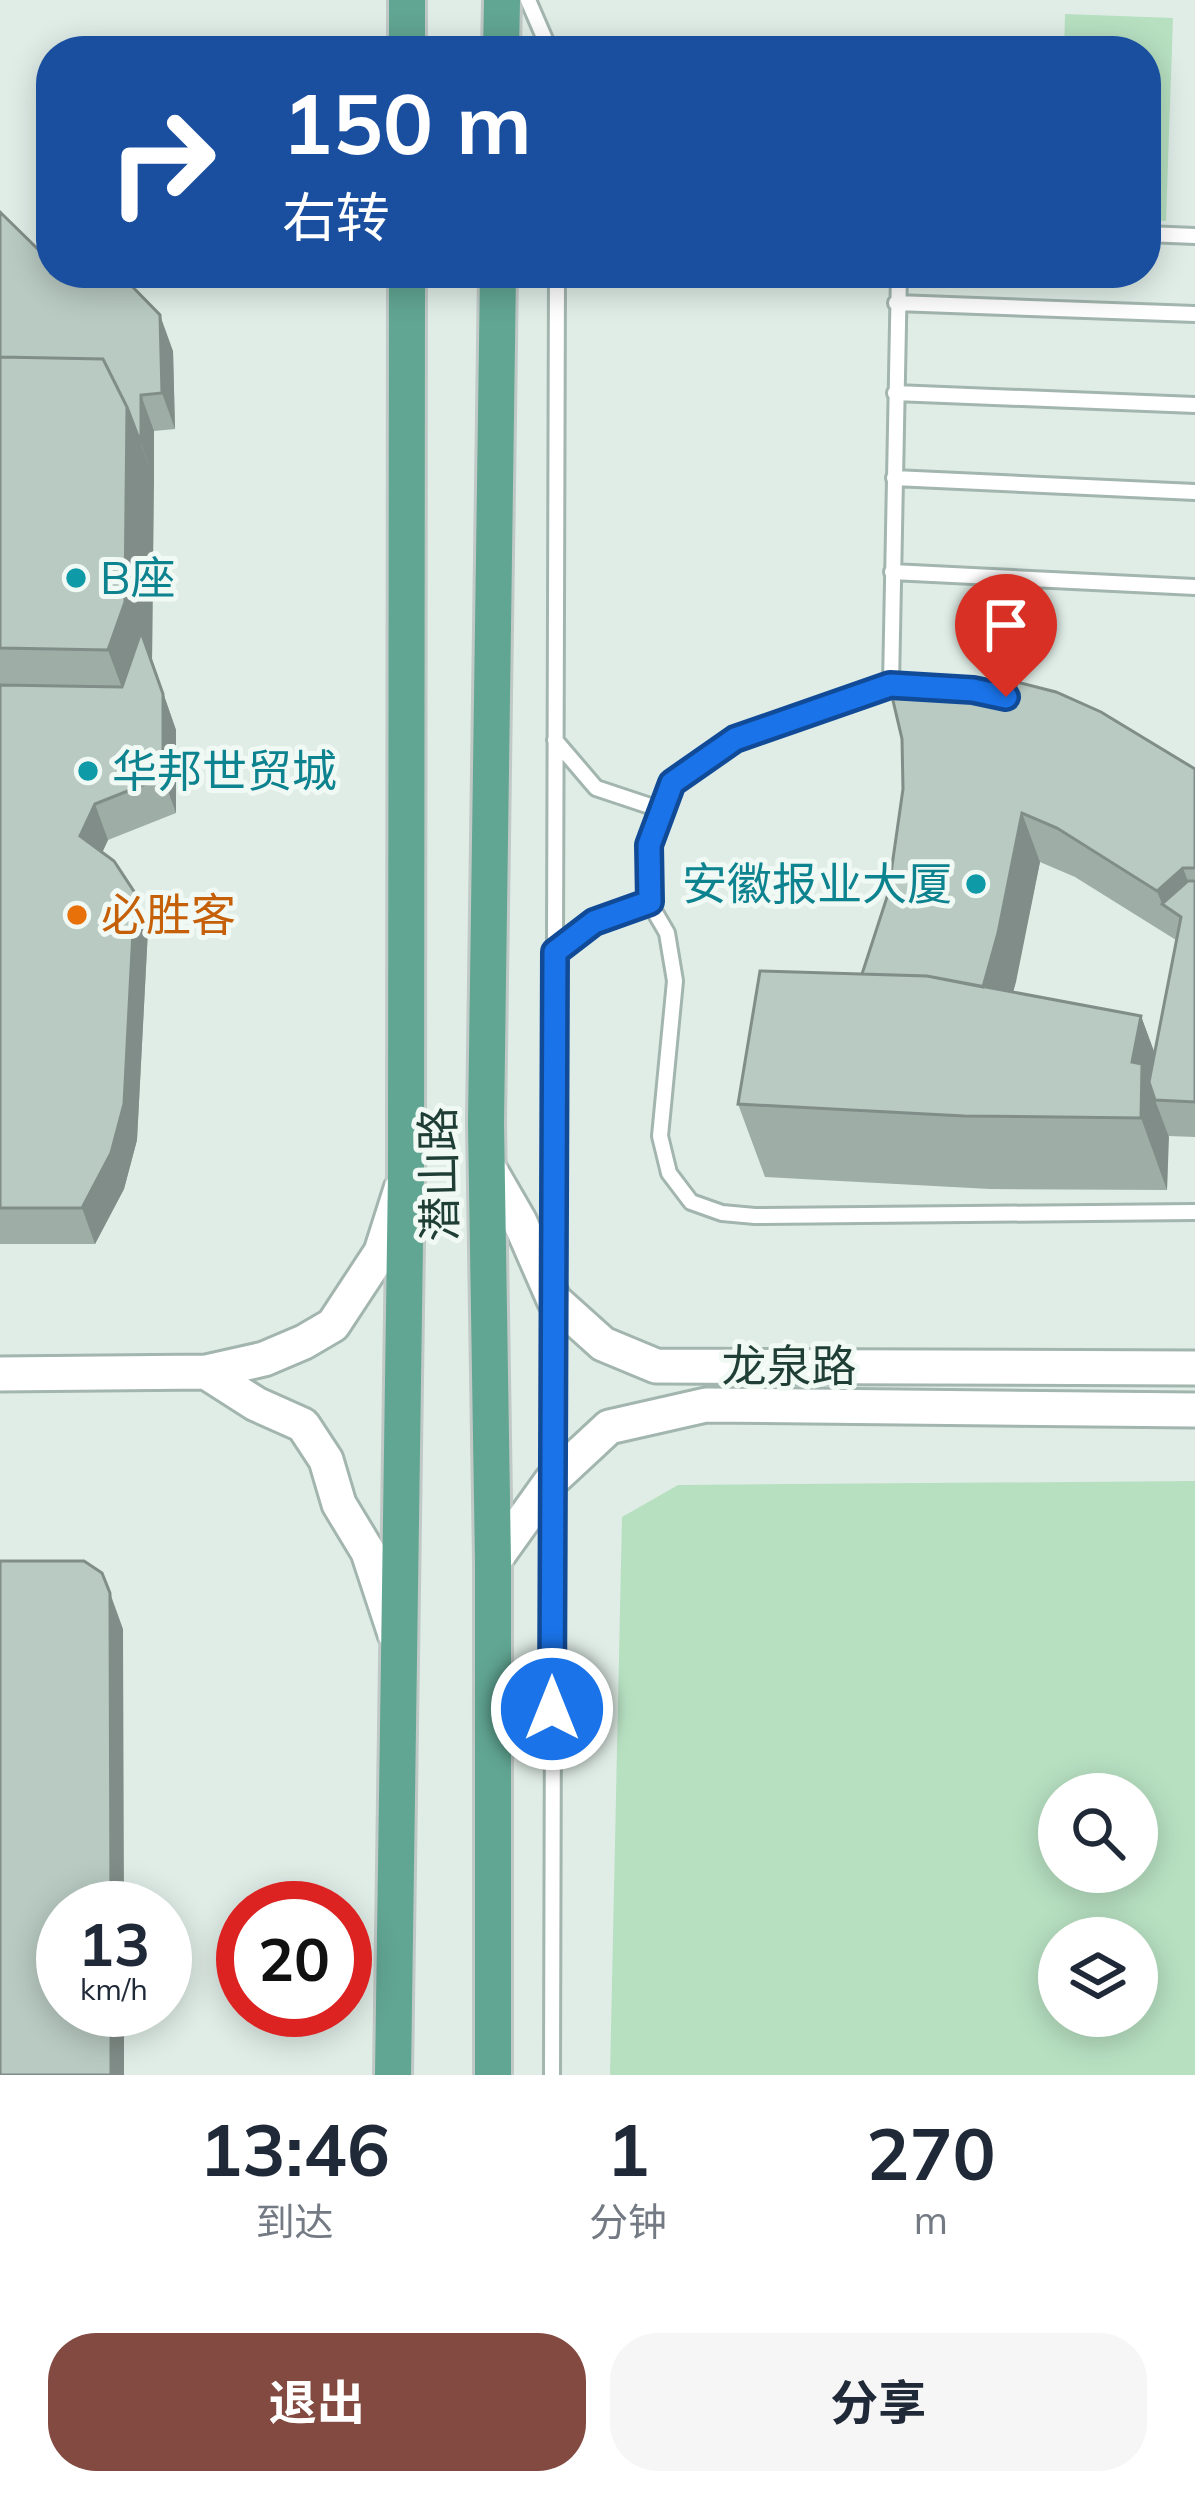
<!DOCTYPE html>
<html lang="zh">
<meta charset="utf-8">
<style>
body{margin:0;font-family:Mulish,"Noto Sans SC",sans-serif;background:#f6f6f7;color:#1f2937;height:100vh;display:flex;flex-direction:column;font-size:45px;white-space:nowrap}
*{box-sizing:border-box;margin:0}
p{font-size:39px;color:#747a83}
.icon{flex:none;width:66px;height:66px;fill:none;stroke:currentColor;stroke-width:2;stroke-linecap:round;stroke-linejoin:round}
.map{position:relative;height:2075px;overflow:hidden}
.panel{display:flex;flex-direction:column;background:#fff;flex:1}
.panel>*{flex:none}
.banner{position:absolute;left:36px;top:36px;width:1125px;height:252px;border-radius:48px;box-shadow:0 6px 30px #0003;background:#1a4fa0;color:#fff;overflow:hidden}
.buttons{position:absolute;left:1038px;top:1773px;display:grid;gap:24px}
.buttons a{display:grid;place-items:center;width:120px;height:120px;border-radius:50%;background:#fff;box-shadow:0 6px 30px #0003;font-size:60px}
.speed{position:absolute;left:36px;top:1881px;display:flex;gap:24px;font-size:60px;font-weight:700;text-align:center}
.speed>*{display:grid;place-content:center;width:156px;height:156px;border-radius:50%;background:#fff;box-shadow:0 6px 30px #0003;line-height:1}
.speed small{font-size:30px;font-weight:400}
.speed .limit{border:18px solid #d22;background:#fff;color:#111}
.pin{position:absolute;display:grid;place-items:center;width:102px;height:102px;color:#fff;margin:-123px -51px;border-radius:50% 50% 50% 0;rotate:-45deg;box-shadow:0 0 12px #0007}
.pin .icon{rotate:45deg}
.me{position:absolute;width:132px;margin:-66px;rotate:0deg;stroke-linejoin:round;filter:drop-shadow(0 0 9px #0008)}
.turn{display:flex;align-items:center;gap:42px;height:252px;padding:0 48px;font-size:54px}
.turn .icon{width:156px;height:156px;stroke-width:2.5}
.turn b{display:block;font-size:84px;line-height:102px}
.eta{display:flex;justify-content:space-evenly;align-items:center;height:204px;text-align:center}
.eta b{font-size:72px;font-weight:700;line-height:84px}
.primary-button{display:flex;gap:24px;margin-top:auto;padding:24px 48px}
.primary-button a{flex:1;height:138px;border-radius:48px;background:#834a41;color:#fff;font-size:48px;font-weight:700;line-height:138px;text-align:center}
.primary-button a+a{background:#f6f6f7;color:#1f2937}
.map>svg:first-child{display:block}
</style>
<div class="map">
<svg width="1195" height="2075" viewBox="0 0 1195 2075">
<rect width="100%" height="100%" fill="#e0ede7"/>
<path fill="#b7e0c1" fill-rule="evenodd" d="M1065,14L1173,18L1166,221L1146,220V51H1064Z
M1195,1481V2075H610L622,1517L678,1485ZM1059,1794H1137V1872H1059ZM1059,1938H1137V2016H1059Z"/>
<g fill="none" stroke-linecap="round" stroke-linejoin="round">
<g stroke="#a2b5ae" stroke-width="20">
<path id="service" d="M528,0L550,51
M1146,234L1195,236
M896,303L1195,314
M895,393L1195,405
M894,478L1195,492
M892,572L1195,587
M891,685L899,273
M906,686L891,685L735,739L672,783L649,845V902L667,933L675,981L660,1136L669,1173L691,1202L722,1213L755,1216L1195,1212
M555,740L596,788L662,810
M555,952L594,922L649,902
M554,1278L557,273
M552,2075L554,1306"/>
</g>
<g stroke="#a2b5ae" stroke-width="39">
<path id="tertiary" d="M487,1165L520,1222L554,1300L603,1344L656,1366L1195,1368
M206,1372L256,1404L303,1425L326,1460L339,1504L368,1552L395,1634
M0,1374L206,1372L264,1359L304,1342L333,1325L381,1252L401,1189
M493,1562L552,1480L609,1427L706,1405L1195,1410"/>
</g>
<g stroke="#c0c9c6" stroke-width="42">
<path id="primary" d="M407,51V0
M501,51L502,0
M393,2075L406,1173L407,273
M493,2075V1562L486,1123L498,273"/>
</g>
<use href="#service" stroke="#fff" stroke-width="14"/>
<use href="#tertiary" stroke="#fff" stroke-width="33"/>
<use href="#primary" stroke="#61a692" stroke-width="36"/>
</g>
<path fill="#9eaea7" fill-rule="evenodd" d="M0,212L49,262L173,351L175,429L154,431L152,661L176,730V813L108,840L102,853L135,893L148,929L137,1140L124,1189L95,1244H0Z
M1195,769V1137L1168,1136L1167,1190L990,1189L765,1177L738,1104L862,974L888,894L903,789ZM1040,862L1075,877L1176,940L1154,1053L1141,1016L1013,992Z"/>
<path fill="#818d88" d="M160,315L173,351L175,429L162,393Z
M141,395L154,431V480L141,444Z
M127,407L154,480L152,661L176,730V813L163,777L135,723L108,650Z
M95,804L108,840L93,872L80,836Z
M1022,813L1040,862L1016,982L995,1055L978,1006Z
M1183,868L1195,900L1181,917L1162,904L1157,891Z
M135,893L148,929L137,1140L124,1189L95,1244L82,1208Z
M1141,1016L1168,1089L1155,1100L1169,1137L1167,1190L1141,1118L1132,1062Z
M110,1593L123,1629L124,1908H111Z
M111,2010H124V2075H111Z"/>
<path fill="#b8cac2" stroke="#818d88" stroke-width="3" d="M0,212L51,262V273H119L160,315L162,393L141,395V444L127,407L103,359L0,357Z
M0,357L103,359L127,407L125,602L108,650L0,648Z
M141,632L163,694V777L95,804L80,836L114,861L135,893L124,1104L111,1153L82,1208H0V685L122,687Z
M887,675L939,676L1016,689L1017,682L1056,692L1101,712L1195,769V868H1183L1157,891L1057,828L1022,813L998,933L983,987L927,976L862,974L888,894L903,789L902,739Z
M1188,881H1195V1102L1155,1100L1149,1082L1181,917L1162,904Z
M760,971L927,976L1141,1016L1132,1062L1142,1064L1141,1118L964,1116L738,1104Z
M0,1561H84L102,1573L110,1593L111,1908H63V2010H111V2075H0Z"/>
<g fill="none" stroke-linecap="round" stroke-linejoin="round">
<g stroke="#114b97" stroke-width="30">
<path id="route" d="M552,1709L555,952L594,922L650,902L649,845L672,783L735,739L890,685L973,690L1006,697"/>
</g>
<use href="#route" stroke="#1a73e8" stroke-width="21"/>
</g>
<g fill="#0f9aa8" stroke="#f1f9f5" stroke-width="4.5">
<circle cx="76" cy="578" r="12"/>
<circle cx="88" cy="771" r="12"/>
<circle cx="976" cy="884" r="12"/>
</g>
<circle fill="#e8710a" stroke="#f1f9f5" stroke-width="4.5" cx="77" cy="915" r="12"/>
<g text-anchor="middle" stroke-width="10" stroke-linejoin="round" paint-order="stroke">
<g font-size="45" fill="#0d838f" stroke="#f1f9f5" text-anchor="start">
<text x="100" y="594">B座</text>
<text x="112" y="787">华邦世贸城</text>
<text x="952" y="900" text-anchor="end">安徽报业大厦</text>
</g>
<g font-size="45" fill="#c56008" stroke="#f1f9f5" text-anchor="start">
<text x="101" y="931">必胜客</text>
</g>
<g font-size="45" fill="#1f3e35" stroke="#f1f9f5">
<text transform="translate(439 1174) rotate(-91)" y="16">潜山路</text>
<text x="789" y="1382">龙泉路</text>
</g>
</g>
</svg>
<div class="buttons">
<a><svg class="icon" aria-label="search" viewBox="0 0 24 24"><circle cx="10" cy="10" r="6"/><path d="M15 15l6 6"/></svg></a>
<a><svg class="icon" aria-label="layers" viewBox="0 0 24 24"><path d="M12 4l9 5-9 5-9-5zM3 14l9 5 9-5"/></svg></a>
</div>
<div class="speed"><div>13<small>km/h</small></div><div class="limit">20</div></div>
<div class="pin" style="left:1006px;top:697px;background:#d93025"><svg class="icon" aria-label="arrive" viewBox="0 0 24 24"><path d="M6 21V4h12l-3 4 3 4H6"/></svg></div>
<svg class="me" style="left:552px;top:1709px" viewBox="-20 -20 40 40"><circle r="17" fill="#1a73e8" stroke="#fff" stroke-width="3"/><path d="M0-11L8 9 0 5-8 9z" fill="#fff"/></svg>
<div class="banner">
<div class="turn"><svg class="icon" aria-label="right" viewBox="0 0 24 24"><path d="M7 20v-9h11M14 6l5 5-5 5"/></svg><div><b>150 m</b>右转</div></div>
</div>
</div>
<section class="panel">
<div class="eta">
<div><b>13:46</b><p>到达</p></div>
<div><b>1</b><p>分钟</p></div>
<div><b>270</b><p>m</p></div>
</div>
<div class="primary-button"><a>退出</a><a>分享</a></div>
</section>
